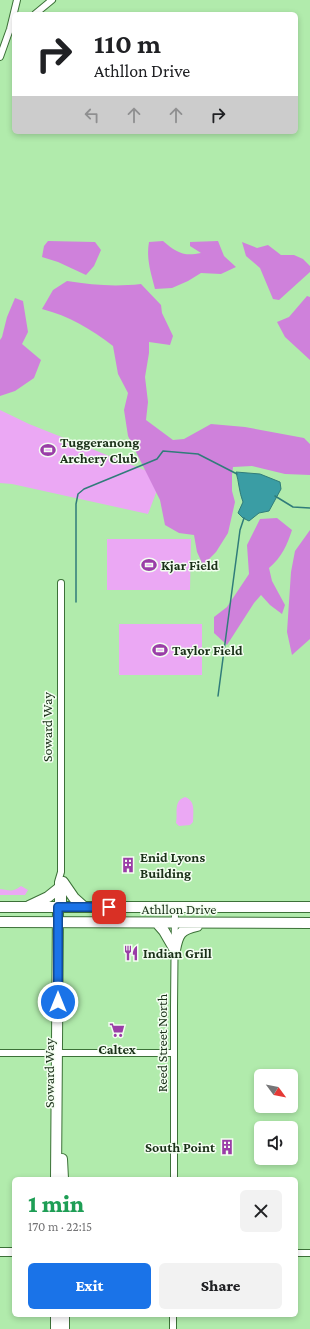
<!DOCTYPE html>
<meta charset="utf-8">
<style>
body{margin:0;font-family:"Crimson Pro",serif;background:#f2f2f2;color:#202124;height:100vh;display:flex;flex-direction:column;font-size:15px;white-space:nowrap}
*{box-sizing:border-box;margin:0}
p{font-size:13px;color:#757577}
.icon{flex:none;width:22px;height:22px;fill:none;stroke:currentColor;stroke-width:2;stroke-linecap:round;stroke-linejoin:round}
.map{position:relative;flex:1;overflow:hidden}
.drawer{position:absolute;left:12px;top:1177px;width:286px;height:140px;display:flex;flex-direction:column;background:#fff;border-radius:6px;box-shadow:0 2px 6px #0003}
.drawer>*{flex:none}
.guide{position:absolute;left:12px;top:12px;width:286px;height:122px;border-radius:6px;box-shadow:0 2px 6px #0003;background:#fff;color:#202124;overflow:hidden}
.needle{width:26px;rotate:122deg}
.fabs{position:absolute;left:254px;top:1069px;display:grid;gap:8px}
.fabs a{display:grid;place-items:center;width:44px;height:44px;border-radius:6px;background:#fff;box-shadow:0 2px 6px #0003;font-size:20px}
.pin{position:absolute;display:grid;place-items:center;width:34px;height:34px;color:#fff;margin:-17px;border-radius:8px;box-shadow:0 2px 6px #0006}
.me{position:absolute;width:44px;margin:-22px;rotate:0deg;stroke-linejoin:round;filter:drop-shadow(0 0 3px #0008)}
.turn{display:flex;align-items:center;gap:14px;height:84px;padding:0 16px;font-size:18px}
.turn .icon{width:52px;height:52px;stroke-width:2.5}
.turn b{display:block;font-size:28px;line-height:34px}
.lanes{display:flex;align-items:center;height:38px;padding:0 16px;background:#0003;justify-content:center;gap:20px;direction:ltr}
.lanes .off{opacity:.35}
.round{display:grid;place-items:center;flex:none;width:42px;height:42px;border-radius:6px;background:#f2f2f2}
.headline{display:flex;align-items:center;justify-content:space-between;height:68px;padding:0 16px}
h1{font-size:24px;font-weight:800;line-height:30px;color:#1e9e55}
.cta{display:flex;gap:8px;margin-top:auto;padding:8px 16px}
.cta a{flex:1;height:46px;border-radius:6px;background:#1a73e8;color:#fff;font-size:16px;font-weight:800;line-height:46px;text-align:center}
.cta a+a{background:#f2f2f2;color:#202124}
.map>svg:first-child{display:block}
</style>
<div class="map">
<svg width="310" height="1329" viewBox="0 0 310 1329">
<rect width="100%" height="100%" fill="#b1ebac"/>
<path fill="#eba8f4" d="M0,410L29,424L162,477L148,514L12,484L0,483Z
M107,539H191L190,590H107Z
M119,624H202V675H119Z
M185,797C196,801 193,812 193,822L190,825L179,826L176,823C178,813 173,801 185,797Z
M21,886L28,890L25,895H0V889C11,890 11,893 21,886Z"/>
<path fill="#cf81db" d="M48,241L95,242L101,250L94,266L86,275L58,262L42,257L44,246Z
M163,241C176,252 183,257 201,253L190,246V242L218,241L224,256L236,267L221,274L201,273L188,281L172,288L155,289C151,273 146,259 149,242Z
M242,242L257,248L268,245L281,255H294L303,259L310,266V272L279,300L273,299L260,268L246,256Z
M67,281C93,285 114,287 141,284L161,305L162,313L173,336L170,345L149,342V353L145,377L148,402L146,420L173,440L184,439L211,424L245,427L304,438L310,444V475L285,474L252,466L233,467L232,475V491L235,502L228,533L216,552L203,565L197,552L194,535L179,533L165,525L160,500L128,436L124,410L128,393L118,374L113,346C91,329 69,316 42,309L53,290Z
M307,296L310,297V360L285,337L277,322L289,317Z
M15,298L23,301L28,332L22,344L41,360L34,378L15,391L0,396V340L2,337L7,317Z
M277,518L292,530C287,545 282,557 269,568L272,581L285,605L282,614L270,605L261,595L254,603L227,645L214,633V617L227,607L249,574L247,545L260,519Z
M310,530V639L292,655L287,632L291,572L295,551Z"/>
<path fill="#3a9da4" stroke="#307c7a" d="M236,472L260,474L280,482L281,489L269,511L259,513L249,521L243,518L238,513L243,502C239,492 239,482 236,472Z"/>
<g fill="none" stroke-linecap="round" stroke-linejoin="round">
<path stroke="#307c7a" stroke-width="1.5" d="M275,496L293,507L310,508
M76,602V504L78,494L84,489L157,459L163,451L198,454L237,474
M218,696L240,530L244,518"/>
<g stroke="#3c7138" stroke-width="8">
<path id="minor" d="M35,14L52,0
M0,57L10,29L17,0
M63,883V907
M58,907V882L61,872V583
M0,1053H174
M174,1179V1007L175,907
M296,1253H310
M173,1329V1315"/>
</g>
<g stroke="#3c7138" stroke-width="10">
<path id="tertiary" d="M0,1252H14"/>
</g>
<g stroke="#3c7138" stroke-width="12">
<path id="primary" d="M63,882L74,898L84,907
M29,906L48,897L58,889
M0,907H310
M0,922L310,923
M157,923L164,931L175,950
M175,950C178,934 180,930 197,926
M62,1159L63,1179
M56,1179L58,907
M56,1315V1329
M64,1329V1315"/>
</g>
<use href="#minor" stroke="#fff" stroke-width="6"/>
<use href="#tertiary" stroke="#fff" stroke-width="8"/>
<use href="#primary" stroke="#fff" stroke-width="10"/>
</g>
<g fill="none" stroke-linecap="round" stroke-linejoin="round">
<g stroke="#114b97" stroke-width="10">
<path id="route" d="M58,1002V907H109"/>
</g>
<use href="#route" stroke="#1a73e8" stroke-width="7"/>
</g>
<defs>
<g id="stadium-bare" transform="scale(1.2)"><path d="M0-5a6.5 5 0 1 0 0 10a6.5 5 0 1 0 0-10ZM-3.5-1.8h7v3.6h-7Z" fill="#9a3da7" stroke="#f3fef1" stroke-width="2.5" paint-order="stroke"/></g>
<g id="building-bare" transform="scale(1.2)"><path d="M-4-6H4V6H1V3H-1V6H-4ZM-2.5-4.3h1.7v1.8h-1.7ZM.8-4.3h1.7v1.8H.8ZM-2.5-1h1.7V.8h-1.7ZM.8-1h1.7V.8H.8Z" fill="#9a3da7" stroke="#f3fef1" stroke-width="2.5" paint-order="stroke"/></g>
<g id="restaurant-bare" transform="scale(1.2)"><path d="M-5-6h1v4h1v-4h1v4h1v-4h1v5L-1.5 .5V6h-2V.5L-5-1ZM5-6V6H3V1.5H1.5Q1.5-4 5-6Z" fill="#9a3da7" stroke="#f3fef1" stroke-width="2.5" paint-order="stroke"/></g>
<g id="supermarket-bare" transform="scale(1.2)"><path d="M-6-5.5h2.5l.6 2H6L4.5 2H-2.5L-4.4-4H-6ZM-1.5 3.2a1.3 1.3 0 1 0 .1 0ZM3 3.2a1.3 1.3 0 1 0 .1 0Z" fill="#9a3da7" stroke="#f3fef1" stroke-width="2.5" paint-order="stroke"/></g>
</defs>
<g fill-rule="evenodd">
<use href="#stadium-bare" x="48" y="450"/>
<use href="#stadium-bare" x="149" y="565"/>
<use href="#stadium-bare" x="160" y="650"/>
<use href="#building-bare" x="128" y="865"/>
<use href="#restaurant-bare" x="131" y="953"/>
<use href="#supermarket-bare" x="117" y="1030"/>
<use href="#building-bare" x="227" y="1147"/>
</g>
<g text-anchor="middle" stroke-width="3" stroke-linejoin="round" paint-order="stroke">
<g font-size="14" font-weight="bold" fill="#1a3018" stroke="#f3fef1" text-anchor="start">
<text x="60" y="447">Tuggeranong<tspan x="60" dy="16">Archery Club</tspan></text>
<text x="161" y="570">Kjar Field</text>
<text x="172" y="655">Taylor Field</text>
<text x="140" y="862">Enid Lyons<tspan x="140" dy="16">Building</tspan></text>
<text x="143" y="958">Indian Grill</text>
<text x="117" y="1054" text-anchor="middle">Caltex</text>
<text x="215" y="1152" text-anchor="end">South Point</text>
</g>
<g font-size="14" fill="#1a3018" stroke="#f3fef1">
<text transform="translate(47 727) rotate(-90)" y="5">Soward Way</text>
<text x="179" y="914">Athllon Drive</text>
<text transform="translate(162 1043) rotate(-90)" y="5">Reed Street North</text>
<text transform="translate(49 1073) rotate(-90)" y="5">Soward Way</text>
</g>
</g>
</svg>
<div class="fabs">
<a><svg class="needle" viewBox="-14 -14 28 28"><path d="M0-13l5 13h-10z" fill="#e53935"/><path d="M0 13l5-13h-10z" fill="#757577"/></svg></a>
<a><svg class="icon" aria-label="sound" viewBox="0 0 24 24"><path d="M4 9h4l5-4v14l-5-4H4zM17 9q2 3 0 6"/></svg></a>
</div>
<div class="pin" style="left:109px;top:907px;background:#d93025"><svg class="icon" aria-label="arrive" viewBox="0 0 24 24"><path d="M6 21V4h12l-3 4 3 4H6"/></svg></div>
<svg class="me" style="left:58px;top:1002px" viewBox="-20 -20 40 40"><circle r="17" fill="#1a73e8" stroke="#fff" stroke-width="3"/><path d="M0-11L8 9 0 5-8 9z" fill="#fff"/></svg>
<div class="guide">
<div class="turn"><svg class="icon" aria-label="right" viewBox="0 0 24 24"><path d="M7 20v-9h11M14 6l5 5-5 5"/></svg><div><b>110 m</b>Athllon Drive</div></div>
<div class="lanes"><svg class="icon off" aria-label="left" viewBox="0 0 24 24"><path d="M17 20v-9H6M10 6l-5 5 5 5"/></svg><svg class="icon off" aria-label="ahead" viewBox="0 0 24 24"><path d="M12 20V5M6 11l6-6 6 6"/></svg><svg class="icon off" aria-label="ahead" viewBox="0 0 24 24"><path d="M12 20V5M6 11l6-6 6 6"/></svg><svg class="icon" aria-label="right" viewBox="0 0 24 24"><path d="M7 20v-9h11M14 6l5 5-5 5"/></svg></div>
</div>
<section class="drawer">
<div class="headline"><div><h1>1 min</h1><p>170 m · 22:15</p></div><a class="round"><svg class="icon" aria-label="close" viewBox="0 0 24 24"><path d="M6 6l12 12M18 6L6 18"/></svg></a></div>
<div class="cta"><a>Exit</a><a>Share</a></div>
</section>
</div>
